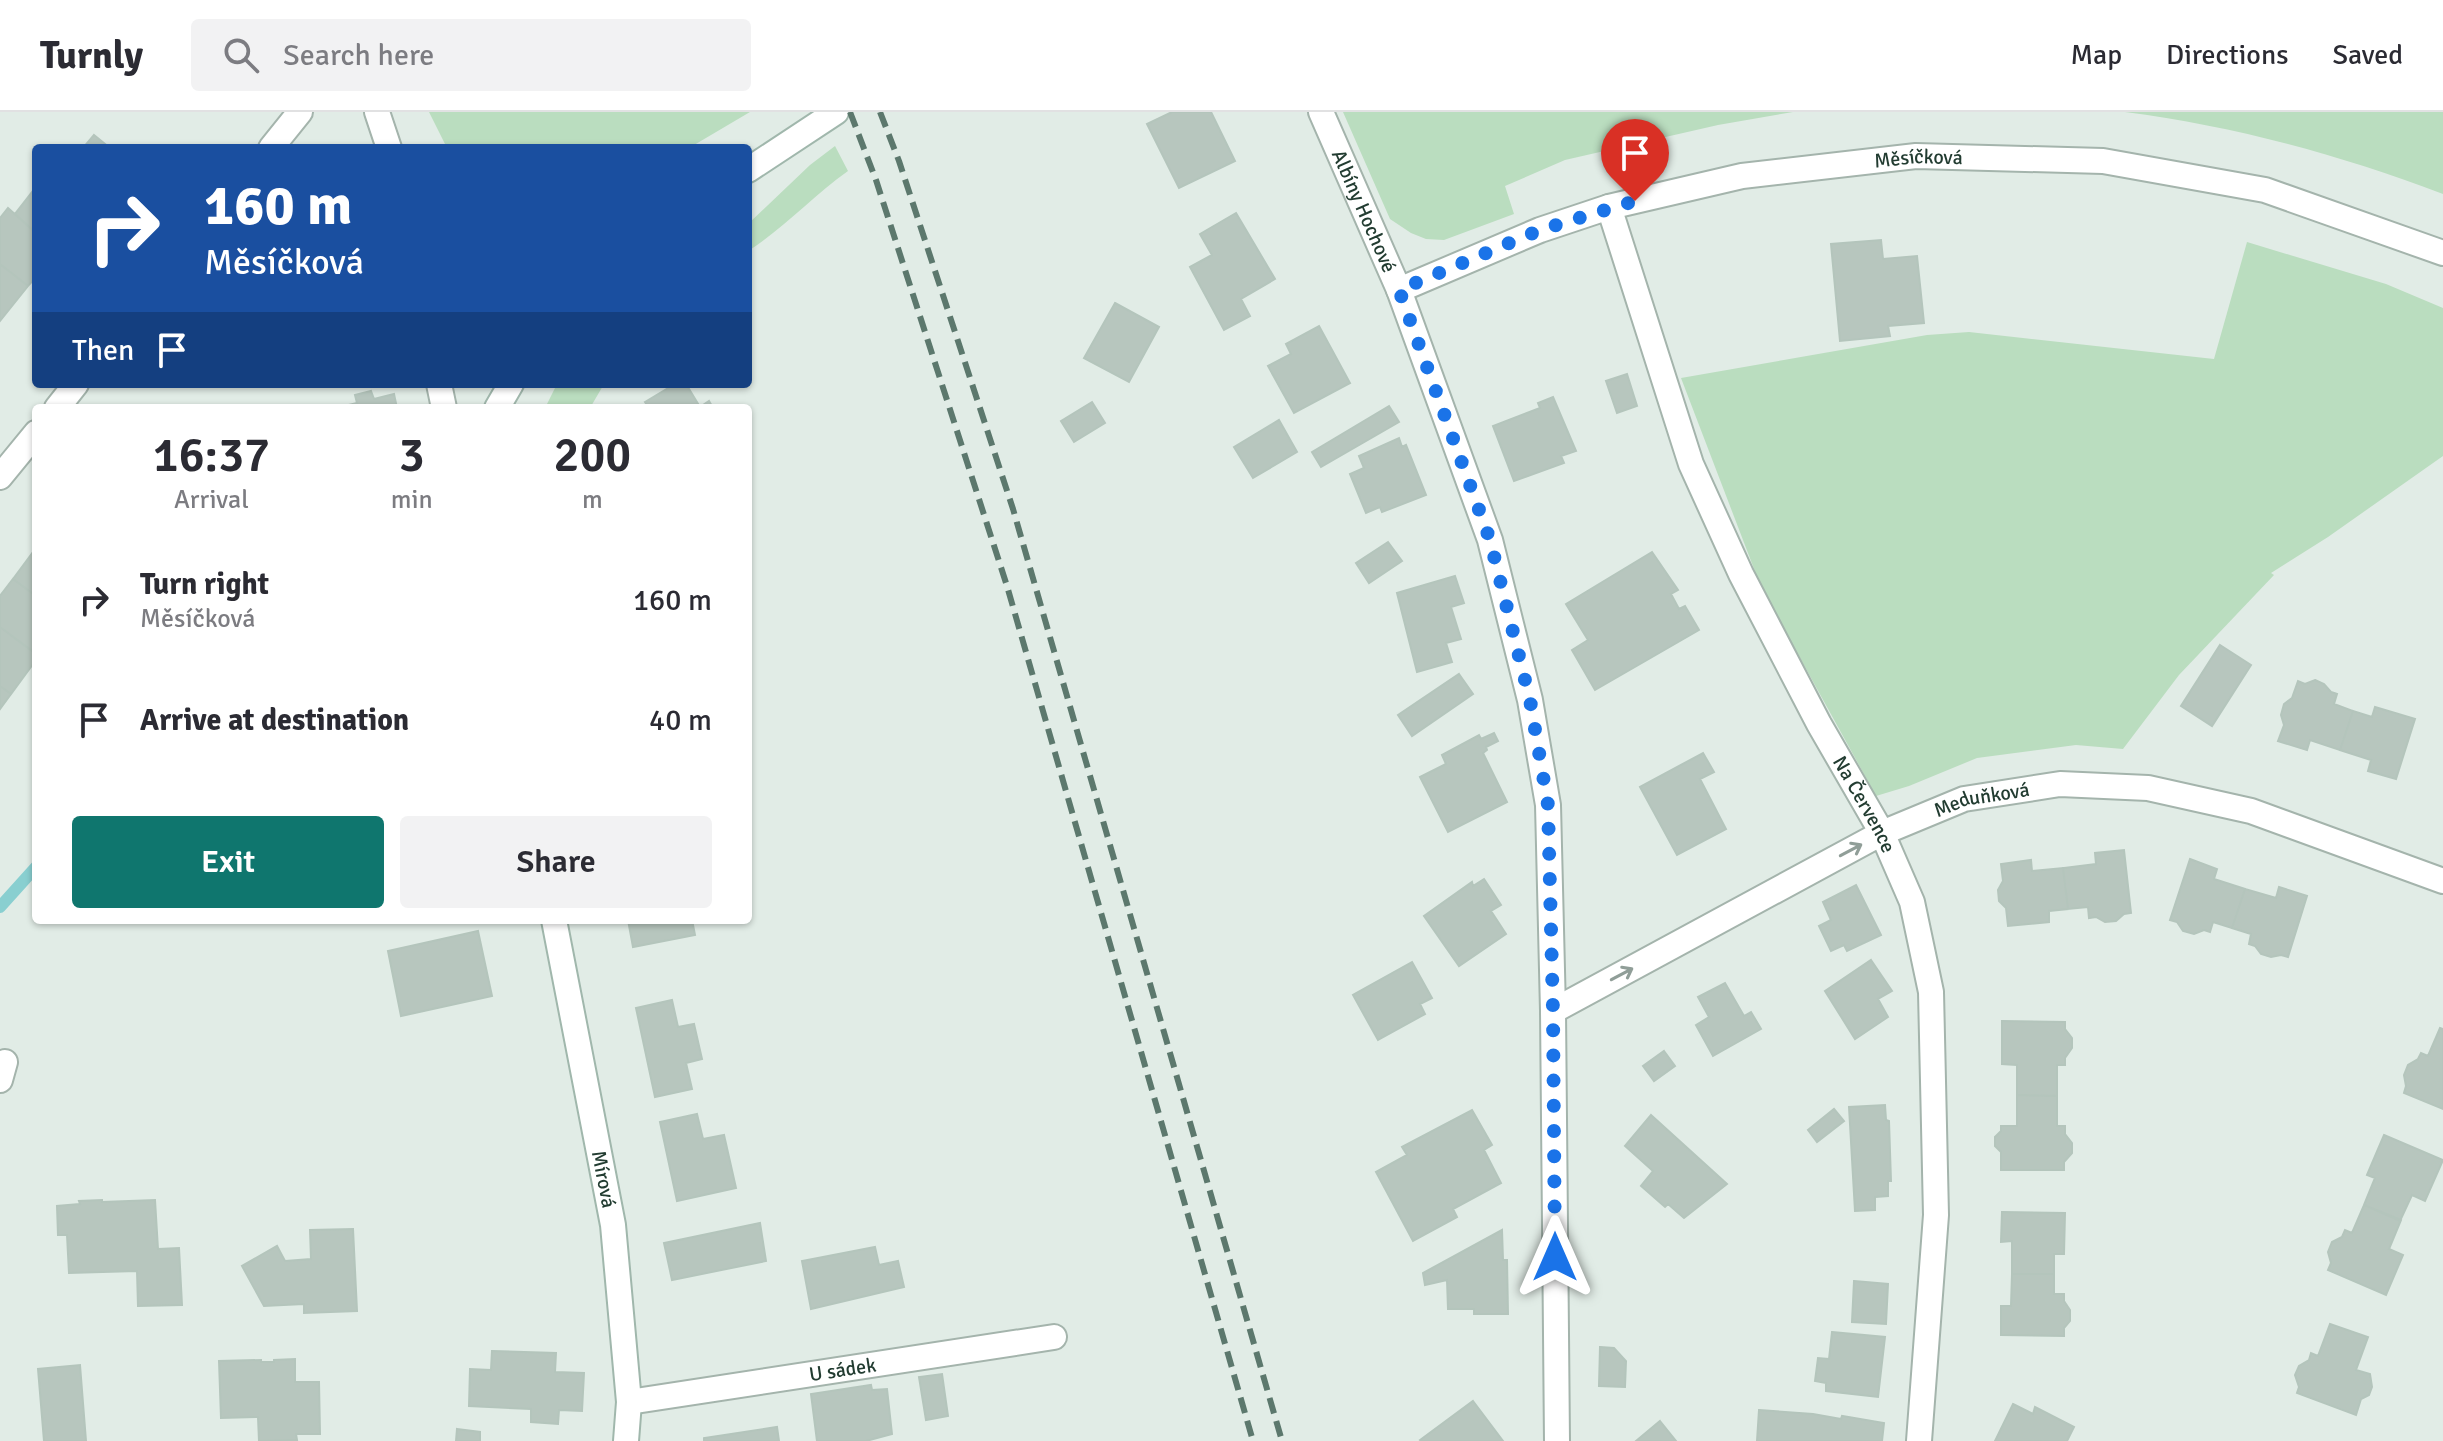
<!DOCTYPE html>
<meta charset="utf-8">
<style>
body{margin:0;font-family:Signika,sans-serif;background:#f2f2f3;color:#2b2b33;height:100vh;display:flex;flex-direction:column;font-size:30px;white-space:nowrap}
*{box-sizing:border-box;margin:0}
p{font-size:26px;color:#7c7c81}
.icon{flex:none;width:44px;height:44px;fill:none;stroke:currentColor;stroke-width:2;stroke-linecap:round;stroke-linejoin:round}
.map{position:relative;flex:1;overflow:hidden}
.sheet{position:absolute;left:32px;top:292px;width:720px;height:520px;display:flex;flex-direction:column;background:#fff;border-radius:8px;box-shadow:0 2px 6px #0004}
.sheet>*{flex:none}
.banner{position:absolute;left:32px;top:32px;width:720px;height:244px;border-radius:8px;box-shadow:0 2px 6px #0004;background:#1a4fa0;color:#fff;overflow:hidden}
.pin{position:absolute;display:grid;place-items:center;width:68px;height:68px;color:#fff;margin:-82px -34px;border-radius:50% 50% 50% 0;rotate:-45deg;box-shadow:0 0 8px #0007}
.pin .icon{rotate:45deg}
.me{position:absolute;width:88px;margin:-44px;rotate:0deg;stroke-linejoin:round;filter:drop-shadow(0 0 6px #0008)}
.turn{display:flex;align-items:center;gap:28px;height:168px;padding:0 40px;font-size:36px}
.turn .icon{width:104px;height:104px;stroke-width:2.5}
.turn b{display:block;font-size:56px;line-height:68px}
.then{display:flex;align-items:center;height:76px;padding:0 40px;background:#0003;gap:16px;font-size:30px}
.eta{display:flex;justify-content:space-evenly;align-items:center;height:136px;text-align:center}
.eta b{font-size:48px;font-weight:600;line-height:56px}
.action{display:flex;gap:16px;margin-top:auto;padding:16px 40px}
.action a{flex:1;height:92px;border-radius:8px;background:#0f766e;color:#fff;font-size:32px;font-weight:600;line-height:92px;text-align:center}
.action a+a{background:#f2f2f3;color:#2b2b33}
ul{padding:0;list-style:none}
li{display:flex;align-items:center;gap:24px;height:120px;padding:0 40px}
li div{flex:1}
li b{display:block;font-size:30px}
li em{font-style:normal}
header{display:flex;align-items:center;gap:48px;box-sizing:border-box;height:112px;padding:0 40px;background:#fff;border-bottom:2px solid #e1e1e2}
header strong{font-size:38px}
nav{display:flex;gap:44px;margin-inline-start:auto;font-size:28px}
.search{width:560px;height:72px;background:#f2f2f3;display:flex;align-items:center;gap:20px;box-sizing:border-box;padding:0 28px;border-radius:8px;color:#7c7c81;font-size:30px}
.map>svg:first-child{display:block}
</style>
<header>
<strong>Turnly</strong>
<div class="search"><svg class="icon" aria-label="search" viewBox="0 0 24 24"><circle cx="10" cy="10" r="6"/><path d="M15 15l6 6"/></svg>Search here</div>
<nav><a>Map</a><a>Directions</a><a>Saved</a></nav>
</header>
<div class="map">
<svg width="2443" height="1329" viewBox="0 0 2443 1329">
<rect width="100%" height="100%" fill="#e1ece6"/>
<path fill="#baddbf" d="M429,0H750L689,36H447Z
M1343,0H1793L1718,13L1565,48L1505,74L1514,102L1444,128L1426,127L1411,121L1390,107Z
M2125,0H2443V82C2340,43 2234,14 2125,0Z
M835,34L848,59C813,84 784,116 748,139V112L810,53Z
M2247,130L2386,172L2443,196V344L2328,425L2271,461L2274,463L2179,563L2123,637L2076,633L1977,646L1909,674L1876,684L1761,475L1681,266L1927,223L1969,220L2214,247Z
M557,272H604L590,296H545Z"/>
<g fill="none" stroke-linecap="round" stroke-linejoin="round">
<path stroke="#89cfd0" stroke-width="12" d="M0,795L36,755"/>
</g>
<path fill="#b7c6be" stroke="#b4c5bc" stroke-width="2" d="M1172,0H1211L1235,49L1179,76L1147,12Z
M94,23L110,36H83Z
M36,75V121L15,102Z
M8,96L36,121V165L28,174L0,152V106Z
M1236,101L1275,167L1241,187L1250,204L1224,218L1190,155L1212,143L1200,122Z
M1881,128L1883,147L1917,144L1924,211L1888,214L1890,224L1840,229L1831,132Z
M0,152L28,174L0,209Z
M1115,191L1159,215L1129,270L1084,246Z
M1319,214L1350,271L1294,301L1268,254L1291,242L1286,232Z
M1627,262L1637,294L1617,301L1606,269Z
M675,272H686L700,295L709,289L713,296H649L645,290Z
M371,279L374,287L394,282L397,296H336L357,291L355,283Z
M1553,285L1576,339L1561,344L1564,351L1514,369L1493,314L1540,296L1538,291Z
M1092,290L1105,311L1074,330L1061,309Z
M1389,294L1399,310L1321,355L1312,340Z
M1279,308L1297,340L1253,366L1234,335Z
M1399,326L1402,335L1406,333L1426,383L1382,400L1380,395L1366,401L1350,362L1364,356L1359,344Z
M1388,430L1402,449L1369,471L1356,451Z
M36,436V484L13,467Z
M1652,440L1678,478L1671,482L1679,497L1685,494L1699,518L1595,578L1572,538L1588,528L1566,492Z
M1455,464L1464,491L1451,495L1461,527L1446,531L1452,550L1417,560L1397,481Z
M13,467L36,484L35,541L0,515V484Z
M0,515L36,542V548L11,582L0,574Z
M2220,533L2251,553L2212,614L2181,594Z
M1459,562L1473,582L1412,624L1398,603Z
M2315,568L2324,572L2331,580L2337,582L2334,592L2353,599L2340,638L2310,628L2307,638L2278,629L2284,613L2281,603L2284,592L2292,586L2298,569L2305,572Z
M0,574L11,582L0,597Z
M2375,595L2415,607L2396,667L2368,659L2371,648L2340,638L2353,599L2372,605Z
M1494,621L1498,629L1486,635L1487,638L1483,641L1507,690L1448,720L1420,665L1446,652L1442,643L1479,623L1481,627Z
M1703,641L1714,660L1700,667L1726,717L1677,743L1640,675Z
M2124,738L2131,801L2124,802L2116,809L2105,810L2096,805L2089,806L2088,795L2068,797L2063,756L2096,752L2095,741Z
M2190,747L2217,757L2214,767L2245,777L2232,816L2213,810L2210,820L2204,818L2194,822L2183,819L2177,810L2170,808Z
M2031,748L2032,759L2063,756L2068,797L2049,799V810L2008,814L2006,796L1999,789L1998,778L2003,769L2001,752Z
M1484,767L1501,793L1491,799L1506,822L1459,854L1424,804L1472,770L1473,774Z
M1856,773L1881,823L1847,839L1844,833L1831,839L1819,814L1831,808L1823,790Z
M2279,775L2307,784L2288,845L2281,843L2271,845L2261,842L2255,834L2249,832L2251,822L2232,816L2245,777L2276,786Z
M628,808H692L695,823L633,835Z
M478,819L492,884L401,904L388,839Z
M1871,848L1892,879L1878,887L1888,905L1855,927L1825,879Z
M1412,850L1432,886L1420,892L1425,902L1378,928L1353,883Z
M1725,871L1744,904L1751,900L1761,917L1713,944L1696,913L1709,905L1698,885Z
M672,888L678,915L694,912L702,947L686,951L692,977L655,985L636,896Z
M2002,909L2065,910V917L2072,926V936L2065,946V953H2057V984L2017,983V953L2002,952Z
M2440,916L2443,917V997L2404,981L2406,974L2404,963L2408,953L2418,947L2421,941L2428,944Z
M1664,939L1675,954L1654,969L1643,954Z
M2017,983L2057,984V1014H2065V1022L2072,1031V1041L2064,1050V1058H2001V1040L1995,1034V1025L2001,1019V1014H2017Z
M1885,993L1886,1008L1889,1009L1891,1069H1888V1084L1875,1085V1098L1855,1099L1849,995Z
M1834,997L1844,1009L1817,1030L1808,1018Z
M1472,998L1492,1033L1484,1038L1501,1071L1453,1097L1457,1105L1413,1129L1376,1060L1407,1043L1402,1035Z
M697,1002L703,1027L724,1023L736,1076L677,1089L660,1010Z
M1651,1003L1727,1072L1684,1106L1668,1092L1665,1095L1641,1074L1653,1059L1625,1034Z
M2384,1023L2443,1048L2425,1089L2412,1083L2400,1109L2364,1093L2375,1066L2367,1063Z
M102,1088V1090L155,1088L158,1137L179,1136L182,1193L138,1194L137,1159L69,1161L67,1123H58L57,1094L80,1092L79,1089Z
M2364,1093L2401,1108L2389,1137L2403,1143L2386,1183L2328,1158L2331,1151L2328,1140L2332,1130L2342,1125L2345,1118L2352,1121Z
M2002,1100L2065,1101L2064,1142H2054V1162H2012V1129L2001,1130Z
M760,1111L766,1149L672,1168L664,1131Z
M353,1117L357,1199L304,1201V1192L264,1194L242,1154L277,1134L285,1149L311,1147L310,1118Z
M1502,1118L1503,1148H1507L1508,1202H1474V1197H1448L1447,1168L1425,1173L1423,1161Z
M875,1135L879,1153L898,1149L904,1175L811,1197L802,1149Z
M2012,1162H2054V1182H2064V1189L2070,1198V1209L2064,1216V1224L2001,1223V1194H2011Z
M1854,1169L1888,1172L1886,1212L1852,1210Z
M2330,1212L2368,1225L2356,1258L2370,1262L2372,1275L2369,1283L2361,1287L2356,1303L2297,1281L2299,1275L2295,1263L2299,1254L2309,1248L2311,1241L2318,1244Z
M1832,1220L1885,1225L1878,1285L1826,1279V1271L1815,1269L1818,1246L1829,1247Z
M1600,1235L1614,1236L1626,1249L1625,1275L1599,1274Z
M492,1239L556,1241L555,1260L584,1261L582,1299L559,1298L558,1312L531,1310V1297L469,1294L470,1257L491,1258Z
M295,1247V1270H319L320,1322H296L297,1328L259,1329L258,1305L221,1306L219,1249L261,1248V1250H274V1248Z
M80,1253L86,1329H44L38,1257Z
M942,1262L948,1304L926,1308L919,1265Z
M871,1273L872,1278L887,1277L892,1322L866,1329H817L811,1282Z
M1473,1289L1503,1329H1421L1420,1328Z
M2013,1292L2033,1302L2035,1295L2074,1315L2067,1329H1995Z
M1759,1298L1813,1302L1841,1307L1842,1304L1884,1311L1882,1329H1757Z
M1660,1309L1676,1329H1636Z
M777,1315L779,1329H704V1326Z
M457,1317L480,1320V1329H456Z"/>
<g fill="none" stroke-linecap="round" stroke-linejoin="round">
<g stroke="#a4b4ac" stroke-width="28">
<g id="street">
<path d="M377,0L389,36"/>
<path id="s1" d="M1321,0L1399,178L1490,428L1530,588L1548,693L1553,899L1557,1329"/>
<path d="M271,36L300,0"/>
<path id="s2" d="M1609,95L1691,352L1741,462L1819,612L1882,721L1912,790L1931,880L1936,1103L1919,1329"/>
<path id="s3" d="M1399,178L1540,118L1609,95L1742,64L1916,44L2103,49L2265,78L2443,141"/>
<path d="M439,272L444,296"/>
<path d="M57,296L76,272"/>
<path d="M0,365L36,321"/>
<path id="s4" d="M1553,899L1882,721L1964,687L2060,672L2148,676L2251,699L2443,769"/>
<path d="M0,968L5,950"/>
<path id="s5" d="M629,1290L1054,1225"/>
</g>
</g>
<g stroke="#a0b7ac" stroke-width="28">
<g id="secondary">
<path d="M748,58L836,0"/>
<path d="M497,296L511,272"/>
<path id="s6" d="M554,808L613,1113L629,1290L626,1329"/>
</g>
</g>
<use href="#street" stroke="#fff" stroke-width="24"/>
<use href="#secondary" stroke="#fff" stroke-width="24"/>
<path stroke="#5c786d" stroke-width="6" stroke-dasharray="16 8" stroke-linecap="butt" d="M850,0L876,68L1007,474L1253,1329
M880,0L899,49L1013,397L1282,1329"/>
</g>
<defs><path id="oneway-shaft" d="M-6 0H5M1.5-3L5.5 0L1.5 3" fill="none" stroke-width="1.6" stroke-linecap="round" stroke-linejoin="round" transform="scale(2)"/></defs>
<g stroke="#909e98">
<use href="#oneway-shaft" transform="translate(1851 738) rotate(-28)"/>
<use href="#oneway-shaft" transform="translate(1622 862) rotate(-28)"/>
</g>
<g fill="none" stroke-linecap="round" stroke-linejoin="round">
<path stroke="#1a73e8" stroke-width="14" stroke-dasharray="0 25.2" d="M1555,1145L1553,899L1548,693L1530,588L1490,428L1399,178L1540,118L1635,89"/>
</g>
<g text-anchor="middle" stroke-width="6" stroke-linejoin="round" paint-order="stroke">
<g font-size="20" fill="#223c31" stroke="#f2f8f4">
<text dy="7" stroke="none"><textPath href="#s3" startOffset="540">Měsíčková</textPath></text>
<text dy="7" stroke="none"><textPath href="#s1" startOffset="108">Albíny Hochové</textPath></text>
<text dy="7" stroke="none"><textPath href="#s4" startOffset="480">Meduňková</textPath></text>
<text dy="7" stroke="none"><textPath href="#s2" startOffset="652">Na Července</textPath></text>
<text dy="7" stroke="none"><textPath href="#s6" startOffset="264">Mírová</textPath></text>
<text dy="7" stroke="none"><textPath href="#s5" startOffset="216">U sádek</textPath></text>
</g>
</g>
</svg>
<div class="pin" style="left:1635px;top:89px;background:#d93025"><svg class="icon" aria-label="arrive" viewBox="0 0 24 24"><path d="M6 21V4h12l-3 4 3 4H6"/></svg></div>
<svg class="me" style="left:1555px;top:1145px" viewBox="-20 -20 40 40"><path d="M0-17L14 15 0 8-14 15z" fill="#1a73e8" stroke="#fff" stroke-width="4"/></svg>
<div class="banner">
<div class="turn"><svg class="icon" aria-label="right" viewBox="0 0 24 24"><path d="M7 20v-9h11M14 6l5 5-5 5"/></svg><div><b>160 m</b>Měsíčková</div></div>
<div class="then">Then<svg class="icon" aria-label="arrive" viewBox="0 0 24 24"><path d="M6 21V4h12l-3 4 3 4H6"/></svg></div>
</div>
<section class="sheet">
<div class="eta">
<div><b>16:37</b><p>Arrival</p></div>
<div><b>3</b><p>min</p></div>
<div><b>200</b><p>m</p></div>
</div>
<ul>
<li><svg class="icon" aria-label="right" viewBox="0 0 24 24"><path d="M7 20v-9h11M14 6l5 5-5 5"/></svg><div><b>Turn right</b><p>Měsíčková</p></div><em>160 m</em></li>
<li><svg class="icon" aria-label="arrive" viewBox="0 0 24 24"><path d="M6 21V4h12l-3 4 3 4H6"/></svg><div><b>Arrive at destination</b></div><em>40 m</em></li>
</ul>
<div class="action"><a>Exit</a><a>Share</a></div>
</section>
</div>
